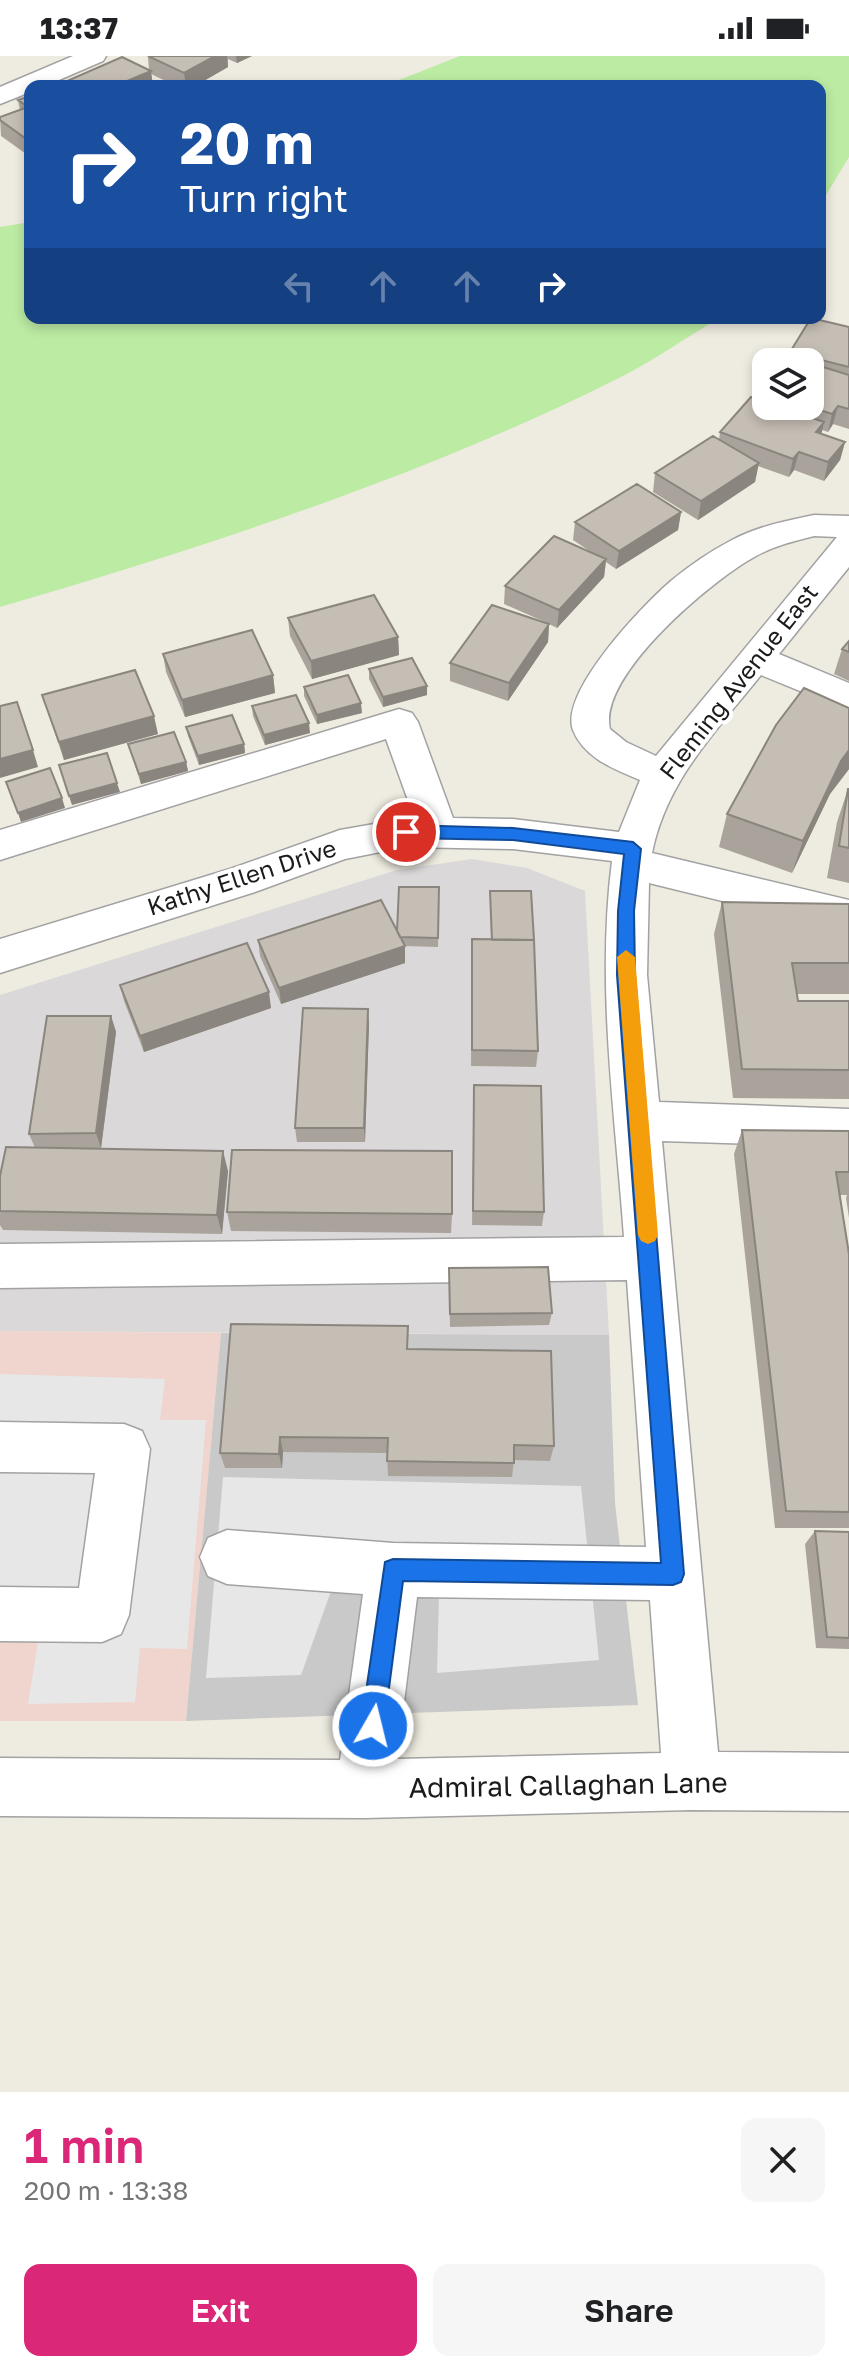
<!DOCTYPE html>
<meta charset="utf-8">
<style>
body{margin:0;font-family:"Golos Text",sans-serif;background:#f6f6f6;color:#202124;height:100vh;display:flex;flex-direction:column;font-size:30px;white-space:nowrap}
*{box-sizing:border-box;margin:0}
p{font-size:26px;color:#757577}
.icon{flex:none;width:44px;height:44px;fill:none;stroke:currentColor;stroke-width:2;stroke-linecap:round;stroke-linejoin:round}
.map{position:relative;height:2036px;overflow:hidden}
.panel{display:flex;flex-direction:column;background:#fff;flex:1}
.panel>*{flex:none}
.top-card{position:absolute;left:24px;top:24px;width:802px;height:244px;border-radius:16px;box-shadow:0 4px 12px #0003;background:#1a4fa0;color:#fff;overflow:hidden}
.tools{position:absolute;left:752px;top:292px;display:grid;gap:16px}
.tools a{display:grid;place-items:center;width:72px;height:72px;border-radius:16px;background:#fff;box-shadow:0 4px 12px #0003;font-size:40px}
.pin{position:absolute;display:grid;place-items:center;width:68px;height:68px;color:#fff;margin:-34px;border:4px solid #fff;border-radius:50%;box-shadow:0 2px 8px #0007}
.me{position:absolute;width:88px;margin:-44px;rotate:8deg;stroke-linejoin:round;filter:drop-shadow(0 0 6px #0008)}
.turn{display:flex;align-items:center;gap:28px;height:168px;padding:0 24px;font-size:36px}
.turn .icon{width:104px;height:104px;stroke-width:2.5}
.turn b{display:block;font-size:56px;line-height:68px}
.lanes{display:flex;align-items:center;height:76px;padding:0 24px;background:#0003;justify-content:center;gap:40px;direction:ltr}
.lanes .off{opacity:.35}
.round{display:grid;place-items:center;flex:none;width:84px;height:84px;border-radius:16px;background:#f6f6f6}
.summary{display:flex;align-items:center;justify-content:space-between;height:136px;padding:0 24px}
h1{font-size:48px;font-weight:600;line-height:60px;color:#db2777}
.button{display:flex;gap:16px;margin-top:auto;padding:16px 24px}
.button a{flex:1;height:92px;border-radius:16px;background:#db2777;color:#fff;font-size:32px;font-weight:600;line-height:92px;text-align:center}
.button a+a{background:#f6f6f6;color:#202124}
.status{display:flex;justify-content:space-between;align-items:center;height:56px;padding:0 40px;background:#fff;direction:ltr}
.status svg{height:22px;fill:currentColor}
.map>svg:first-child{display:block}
</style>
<div class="status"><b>13:37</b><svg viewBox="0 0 49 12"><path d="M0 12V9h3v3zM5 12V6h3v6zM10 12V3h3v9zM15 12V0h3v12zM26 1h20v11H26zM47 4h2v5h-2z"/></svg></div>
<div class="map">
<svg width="849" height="2036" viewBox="0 0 849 2036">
<rect width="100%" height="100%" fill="#eeebe0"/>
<path fill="#dad8d8" d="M472,803L527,812L585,835L609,1279L0,1275V939L397,814Z"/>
<path fill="#f0d4ce" d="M0,1275L221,1277L186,1665H0Z"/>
<path fill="#c9c9c9" d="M221,1277L609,1279L615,1447L638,1649L186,1665Z"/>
<path fill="#bceba3" d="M460,0H849V101L820,149V30H384Z
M30,166V262H719C684,283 650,307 615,324C418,422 210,489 0,551V171Z"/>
<path fill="#e7e7e7" d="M0,1318L165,1323L160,1364H206L187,1593L140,1592L135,1646L28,1648L40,1574L0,1573Z
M223,1421L581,1430L599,1604L437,1617L439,1540L331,1535L301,1619L206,1622Z"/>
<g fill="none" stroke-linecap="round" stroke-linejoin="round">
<g stroke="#a2a2a2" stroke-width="3">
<path id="minor" d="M73,0H106L103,5L45,30H30V36L0,48V31Z
M814,459L849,460V511L779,598L849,627V655L761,619C717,674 666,725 652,797L849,844V876L649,827L647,919L659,1046L849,1053V1091L662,1085L718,1696L849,1697V1755L692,1754L365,1762L0,1760V1702L340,1704L363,1538L227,1528L208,1520L200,1501L208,1482L227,1474L393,1487L646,1491L627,1224L0,1232V1188L624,1181C615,1056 596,930 612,805L513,793L406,791L345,803L255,836L0,917V883L230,813L340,774L414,761L386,683L0,804V774L399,653L412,657L418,666L453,762L513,763L619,776L640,724C614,713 584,702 573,674C559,636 644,548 671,525C690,509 711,495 732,484C758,470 786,465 814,459ZM814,480L837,481L656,700L626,686L610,673C597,620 713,523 756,500C774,490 794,485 814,480ZM417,1541L650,1544L661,1697L397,1703Z
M0,1366L124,1368L142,1375L150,1393L129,1559L121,1578L102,1586L0,1585V1531L79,1532L95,1417L0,1416Z"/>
</g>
<use href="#minor" fill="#fff" fill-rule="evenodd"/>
</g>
<path fill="#a9a39b" d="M148,0H252L237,7L228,3V11L195,30H176L151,18L153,30H60V28L149,14Z
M30,40L29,100L1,80L0,61L20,54L18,44Z
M849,271V373L833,368L828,376L822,374L821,378L845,386L840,404L824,425L794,414L789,421L758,410L755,426L698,464L653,436L655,417L719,384L720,376L759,343L760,335L766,327V350H810V306H782L789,301L790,296Z
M681,456L678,474L616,513L606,506L604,521L557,572L549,568L548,586L508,645L450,625V607L545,566L504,548L505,530L591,496L573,484L575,466Z
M288,562L398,581L399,599L312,623L290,580Z
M849,585V625L834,618L842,593Z
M163,598L273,619L275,637L185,661L166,616Z
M369,613L427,639L383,651L369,623Z
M304,631L362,657L317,668L304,640Z
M42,639L158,678L64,704Z
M252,650L310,677L265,689L253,660Z
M849,652V713L830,738L792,817L719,791L727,758Z
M186,671L244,688L245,697L199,709L188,680Z
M128,688L186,706L188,715L141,728Z
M848,733H849V827L827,822L837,766Z
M439,831L438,891L405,890V907L281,948L260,900L258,884L397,875Z
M490,835L538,995L536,1011L471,1010L472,883L491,884Z
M722,846L849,848V938H797L798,945H849V1043L733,1042L714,878Z
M120,929L271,952L144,996L124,945Z
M111,960L116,976L101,1092H62L228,1115L222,1178L3,1174L0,1169V1120L35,1092L29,1078Z
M369,968L365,1086H297L295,1072Z
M474,1029L544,1156L542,1170L472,1169Z
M742,1074L849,1075V1162L846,1142L847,1139H840L849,1198V1472H775L734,1098Z
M227,1156L452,1158L451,1177L231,1175Z
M449,1212L552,1257L549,1269L450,1271Z
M408,1293L554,1390L550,1405L514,1404L512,1421L388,1420L387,1397L283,1396L282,1412H225L220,1397Z
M815,1475L849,1476V1593L816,1592L805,1488Z"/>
<path fill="#8a857e" d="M215,0H227L228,11L195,30H186L184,17Z
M236,0H252L237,7Z
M151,15L153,30H120V28Z
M30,80V100H29L25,82Z
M838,350L833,368L828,376L832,358Z
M824,366L820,385L816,376Z
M845,386L840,404L824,425L828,406Z
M799,396L794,414L789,421L793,403Z
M759,407L755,426L698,464L701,445Z
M681,456L678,474L616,513L619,495Z
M606,503L604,521L557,572L559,554Z
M549,568L548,586L508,645L509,627Z
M398,581L399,599L312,623L311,605Z
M273,619L275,637L185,661L182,644Z
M427,630V639L383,651V641Z
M361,647L362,657L317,668V659Z
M154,660L158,678L64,704L59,686Z
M309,667L310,677L265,689L264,679Z
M244,688L245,697L199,709L198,700Z
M33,694L38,711L0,722V703Z
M849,694V713L830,738L792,817L803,785L841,705Z
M186,706L188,715L141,728L139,718Z
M117,727L120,736L72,749L69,740Z
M62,742L65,752L21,766L18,757Z
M405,890V907L281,948L279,932Z
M269,936L271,952L144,996L140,980Z
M368,953L369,968L365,1086L364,1072Z
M111,960L116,976L101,1092L96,1077Z
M223,1095L228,1115L222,1178L217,1159Z
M280,1381L283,1396L282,1412L279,1398Z"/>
<path fill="#c5beb4" stroke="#8a857e" stroke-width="2" d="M148,0H215L184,17Z
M122,1L151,15L120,28L123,30H64L60,28Z
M30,40V80L25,82L0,64V61L28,51L18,44Z
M811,262L849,271V311L790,296Z
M787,300L807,306H782Z
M810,307L849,319V353L838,350L832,358L808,350H810Z
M766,327V337L760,335Z
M751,341L766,346V350H778L824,366L816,376L845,386L828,406L799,396L793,403L720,376Z
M713,380L759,407L701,445L655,417Z
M637,428L681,456L619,495L575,466Z
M554,480L606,503L559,554L505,530Z
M374,539L398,581L311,605L288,562Z
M492,549L549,568L509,627L450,607Z
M252,574L273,619L182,644L163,598Z
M849,585V596L842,593Z
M412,602L427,630L383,641L369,613Z
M135,614L154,660L59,686L42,639Z
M348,619L361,647L317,659L304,631Z
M804,632L849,652V694L841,705L803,785L727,758L776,669Z
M296,639L309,667L264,679L252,650Z
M17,646L33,694L0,703V650Z
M232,659L244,688L198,700L186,671Z
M174,676L186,706L139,718L128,688Z
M107,697L117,727L69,740L59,709Z
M50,712L62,742L18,757L6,726Z
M848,733H849V792L839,790Z
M399,831H439L438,882L400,881L397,875Z
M490,835H531L534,884H492Z
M381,844L405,890L279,932L258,884Z
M722,846L849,848V907H792L798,945H849V1014L742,1013Z
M472,883L534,884L538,995L472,994Z
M247,887L269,936L140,980L120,929Z
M303,952L368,953L364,1072H295Z
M47,960H111L96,1077L29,1078Z
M474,1029L541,1030L544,1156L473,1155Z
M742,1074L849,1075V1116H836L849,1198V1456L786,1455Z
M6,1091L223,1095L217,1159L0,1155V1120Z
M232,1094L452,1095V1158L227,1156Z
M548,1211L552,1257L450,1258L449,1212Z
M231,1268L408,1270L407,1293L551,1295L554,1390L514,1389V1407L387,1405L388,1382L280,1381L279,1398L220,1397Z
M815,1475L849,1476V1582L827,1581Z"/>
<path fill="#1a73e8" stroke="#114b97" stroke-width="2" d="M406,769L513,772L633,786L641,793L634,855L635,919L684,1518L681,1526L673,1529L403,1525L384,1670L381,1678L373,1682L364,1678L361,1670L385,1506L393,1503L661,1507L617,919L618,855L624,798L513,784L406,782L397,776Z"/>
<path fill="#f59e0b" d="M626,894L635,901L658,1179L655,1185L648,1188L641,1185L638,1179L617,901Z"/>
<g text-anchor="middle" stroke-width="8" stroke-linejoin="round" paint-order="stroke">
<g font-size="24" fill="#1b1b1b" stroke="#fff">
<text transform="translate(739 626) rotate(-52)" y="8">Fleming Avenue East</text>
<text transform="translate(242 822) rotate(-18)" y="8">Kathy Ellen Drive</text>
</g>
<g font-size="28" fill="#1b1b1b" stroke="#fff">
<text transform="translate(568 1729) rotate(-1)" y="10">Admiral Callaghan Lane</text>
</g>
</g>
</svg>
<div class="tools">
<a><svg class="icon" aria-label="layers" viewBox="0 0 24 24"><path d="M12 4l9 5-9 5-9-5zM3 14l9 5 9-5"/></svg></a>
</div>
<div class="pin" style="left:406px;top:776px;background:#d93025"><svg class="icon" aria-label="arrive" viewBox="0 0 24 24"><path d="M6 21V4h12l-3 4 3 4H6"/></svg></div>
<svg class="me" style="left:373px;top:1670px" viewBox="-20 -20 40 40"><circle r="17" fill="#1a73e8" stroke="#fff" stroke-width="3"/><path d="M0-11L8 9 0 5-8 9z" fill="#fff"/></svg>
<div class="top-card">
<div class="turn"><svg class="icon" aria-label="right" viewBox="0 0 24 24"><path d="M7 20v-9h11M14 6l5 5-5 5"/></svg><div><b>20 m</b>Turn right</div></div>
<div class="lanes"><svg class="icon off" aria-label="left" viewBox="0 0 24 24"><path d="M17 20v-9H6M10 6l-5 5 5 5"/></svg><svg class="icon off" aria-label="ahead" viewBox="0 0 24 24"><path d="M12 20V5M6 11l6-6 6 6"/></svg><svg class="icon off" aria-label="ahead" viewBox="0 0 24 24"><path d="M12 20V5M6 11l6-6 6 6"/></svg><svg class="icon" aria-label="right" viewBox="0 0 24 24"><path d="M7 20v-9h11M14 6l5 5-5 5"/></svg></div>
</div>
</div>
<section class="panel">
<div class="summary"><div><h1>1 min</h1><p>200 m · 13:38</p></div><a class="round"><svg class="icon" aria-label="close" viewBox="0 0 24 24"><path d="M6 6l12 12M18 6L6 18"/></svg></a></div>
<div class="button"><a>Exit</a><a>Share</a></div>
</section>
